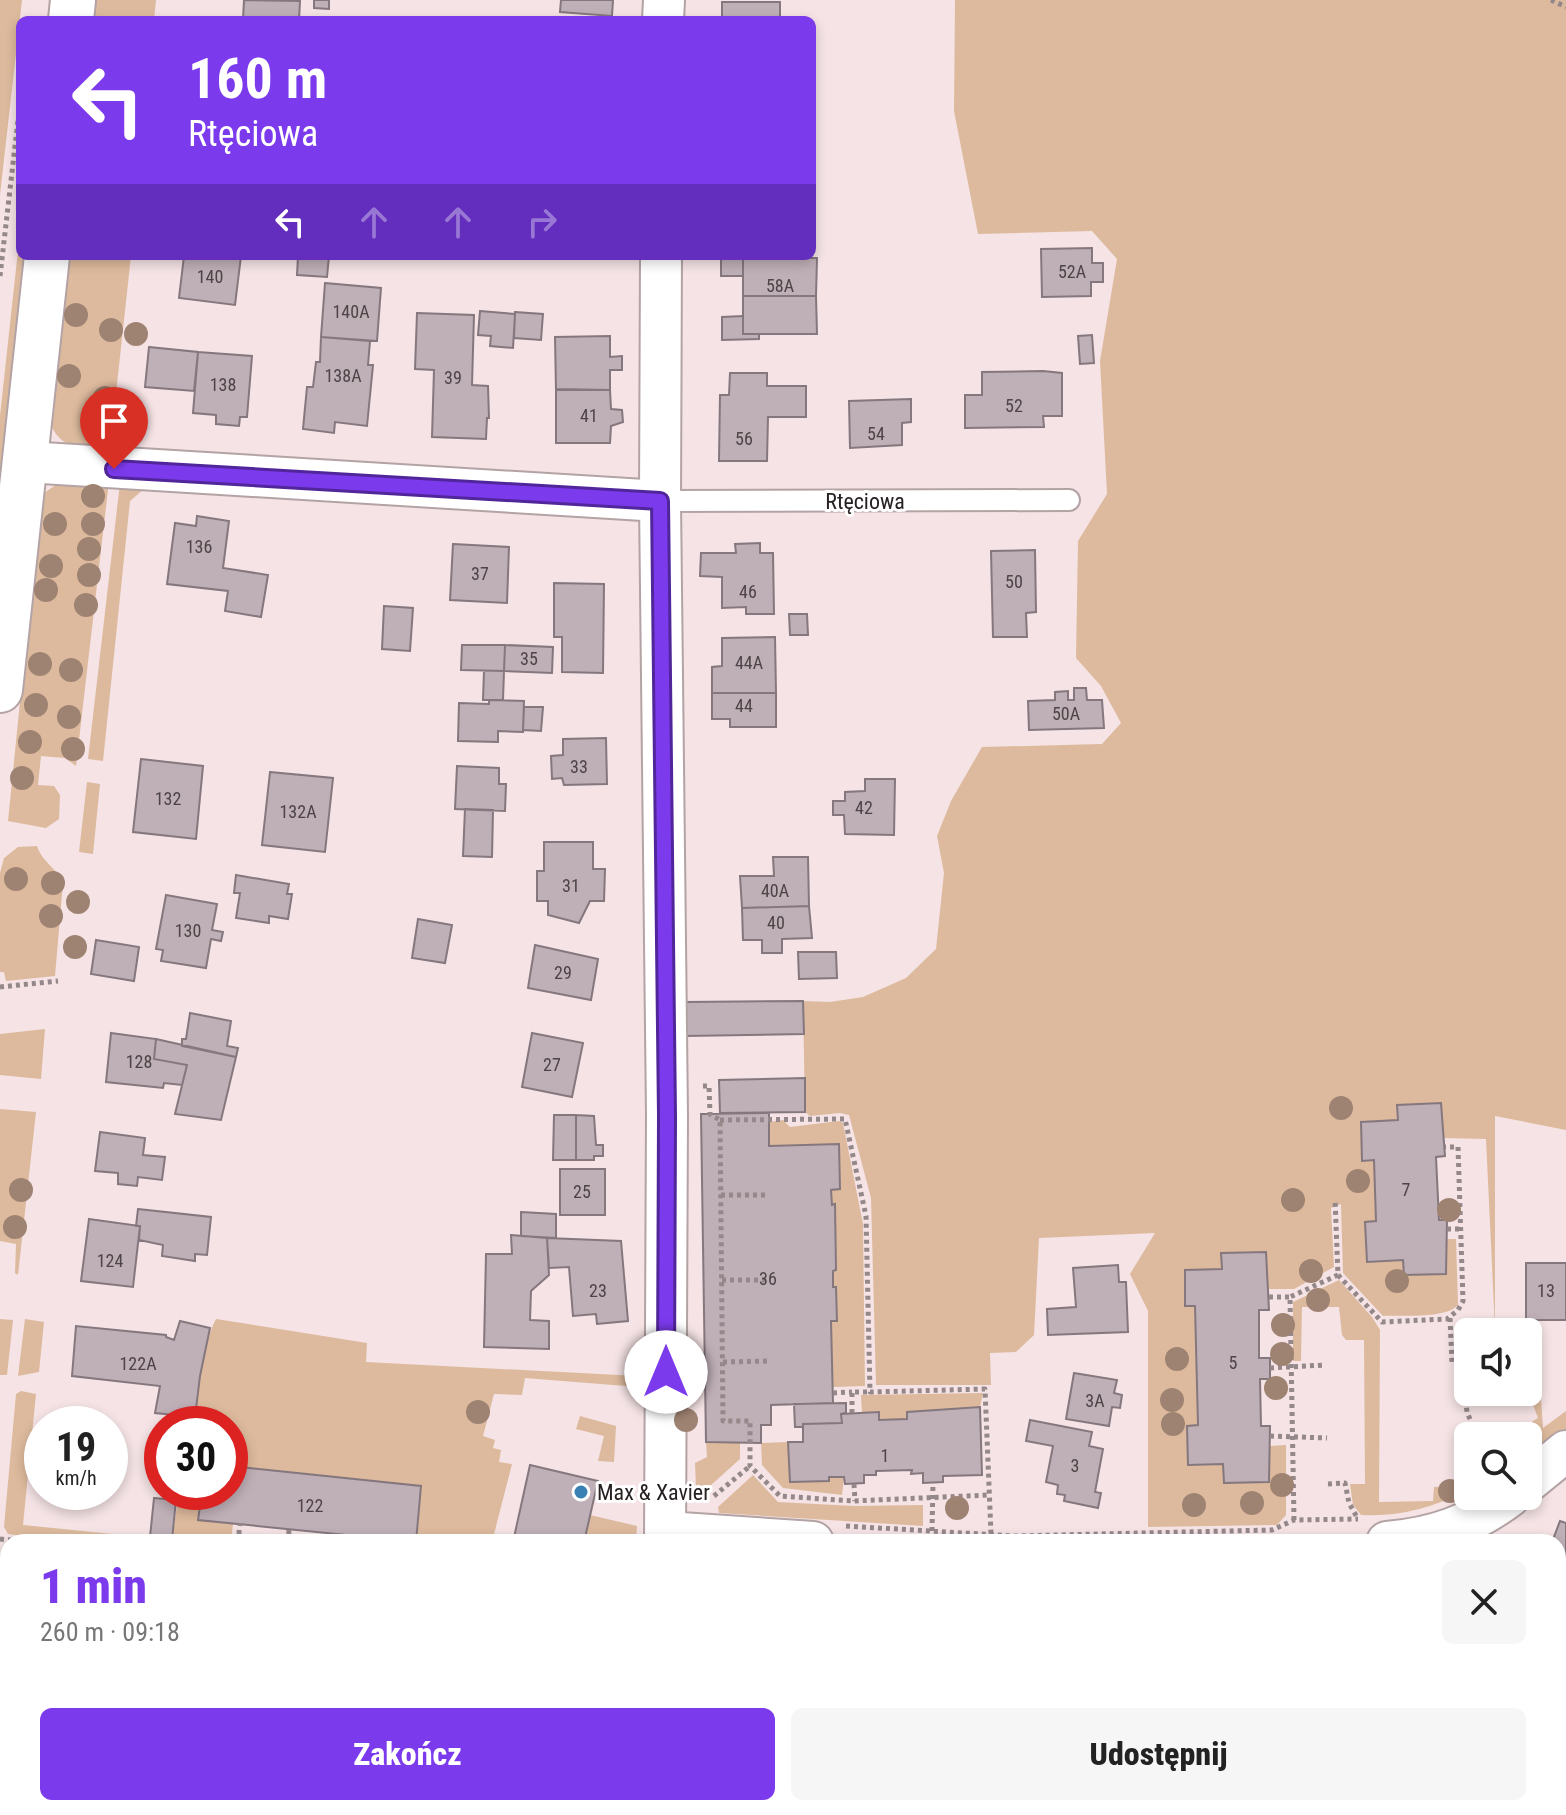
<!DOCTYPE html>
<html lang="pl">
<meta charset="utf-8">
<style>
body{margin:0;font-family:"Roboto Condensed",sans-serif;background:#f6f6f6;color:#222;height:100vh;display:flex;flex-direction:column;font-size:30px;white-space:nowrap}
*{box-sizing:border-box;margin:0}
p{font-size:26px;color:#767676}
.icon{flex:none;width:44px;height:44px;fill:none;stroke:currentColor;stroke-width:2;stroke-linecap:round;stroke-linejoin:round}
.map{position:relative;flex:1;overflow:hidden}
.side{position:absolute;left:0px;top:1534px;width:1566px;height:282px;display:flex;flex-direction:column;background:#fff;border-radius:24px 24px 0 0;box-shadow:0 4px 12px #0003}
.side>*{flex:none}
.banner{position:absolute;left:16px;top:16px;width:800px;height:244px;border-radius:12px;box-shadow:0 4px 12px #0003;background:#7c3aed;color:#fff;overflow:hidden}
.buttons{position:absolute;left:1454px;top:1318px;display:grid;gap:16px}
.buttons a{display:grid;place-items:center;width:88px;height:88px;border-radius:12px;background:#fff;box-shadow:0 4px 12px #0003;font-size:40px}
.speed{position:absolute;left:24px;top:1406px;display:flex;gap:16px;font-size:40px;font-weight:700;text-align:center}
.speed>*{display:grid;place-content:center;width:104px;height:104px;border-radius:50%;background:#fff;box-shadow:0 4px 12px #0003;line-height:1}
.speed small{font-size:20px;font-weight:400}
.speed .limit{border:12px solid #d22;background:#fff;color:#111}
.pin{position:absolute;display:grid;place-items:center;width:68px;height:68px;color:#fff;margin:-82px -34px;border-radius:50% 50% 50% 0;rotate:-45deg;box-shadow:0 0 8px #0007}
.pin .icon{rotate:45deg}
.me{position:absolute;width:88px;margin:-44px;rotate:0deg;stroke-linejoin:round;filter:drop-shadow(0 0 6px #0008)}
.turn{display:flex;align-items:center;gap:28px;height:168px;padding:0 40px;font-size:36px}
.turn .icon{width:104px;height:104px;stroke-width:2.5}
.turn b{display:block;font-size:56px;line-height:68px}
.lanes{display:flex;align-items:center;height:76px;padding:0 40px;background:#0003;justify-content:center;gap:40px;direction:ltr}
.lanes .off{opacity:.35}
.round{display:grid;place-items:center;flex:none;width:84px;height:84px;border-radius:12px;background:#f6f6f6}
.head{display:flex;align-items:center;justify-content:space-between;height:136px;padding:0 40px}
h1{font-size:48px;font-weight:800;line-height:60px;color:#7c3aed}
.action{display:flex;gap:16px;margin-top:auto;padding:16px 40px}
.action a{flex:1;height:92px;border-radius:12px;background:#7c3aed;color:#fff;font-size:32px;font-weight:800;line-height:92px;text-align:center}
.action a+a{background:#f6f6f6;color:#222}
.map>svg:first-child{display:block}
</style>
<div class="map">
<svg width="1566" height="1815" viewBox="0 0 1566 1815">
<rect width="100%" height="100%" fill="#f5e3e5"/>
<path fill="#ddba9d" d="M0,0H22L0,195Z
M96,0H156L154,20H94Z
M955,0H1566V1130L1495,1116V1329L1486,1139L1443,1138L1441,1103L1398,1105V1120L1361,1122L1362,1160H1374L1376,1221L1367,1261L1403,1260L1404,1275L1445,1274V1239H1456L1458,1305C1446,1319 1402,1315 1383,1316L1343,1273L1341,1204L1331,1208L1334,1267L1294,1289H1269L1221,1254L1222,1269L1185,1270V1306H1195L1198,1425L1187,1426L1223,1464L1224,1482L1268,1446L1286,1445V1515L1277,1525L1148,1527V1311L1130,1274L1155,1233L1039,1238L1034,1335L1016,1352L990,1353L991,1385H876L871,1198L849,1115L840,1113L810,1116L805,1112L803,1001L830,1002L863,997L906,978L936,949L944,873L937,836L951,801L982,747L1102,744L1121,723L1101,686L1076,658L1078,541L1107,494L1100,361L1117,259L1092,231L978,234L954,111Z
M20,232V256H23L0,491V416Z
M67,256H131L110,448C81,446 60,452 49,420Z
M66,478L109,481L76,766L65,758L41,756L38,785L54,786L60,795L59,819L46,828L8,821L40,503L44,493Z
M120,483L167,487L166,491L145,488L130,501L103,761L88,759Z
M87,782L100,784L93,854L79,852Z
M37,846C42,862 57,868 63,883L55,976L6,981L4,972H0V873L4,858L18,847Z
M45,1029L41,1079L0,1075V1034Z
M0,1109L36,1112L18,1275L15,1273L16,1244L0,1241Z
M783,1120L790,1127L839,1121L843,1123L863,1224L865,1386L833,1387L831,1321L837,1320L836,1288L833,1287V1271L836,1270L835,1205H832L831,1190L840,1189L839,1145L769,1146V1122Z
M1339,1280L1372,1317L1380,1330L1379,1502L1433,1501L1434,1487L1458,1486L1459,1479H1468V1489L1464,1492C1431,1508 1399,1517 1361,1515L1353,1505L1350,1484H1365L1364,1340H1346L1342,1335L1339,1307H1302L1301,1361H1293V1302Z
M0,1319L13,1320L7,1375H0Z
M25,1319L44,1322L39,1372L18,1376Z
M216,1319L367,1343L366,1362L638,1376V1387L525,1378L522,1395L494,1394L483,1436L495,1440L493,1448L501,1450L499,1462L512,1464L492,1542H416L421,1486L230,1466V1424H187L188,1417H195C198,1391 204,1340 216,1319Z
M1528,1355H1538L1543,1428L1566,1411V1429L1547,1445L1530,1450L1528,1436H1517L1515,1432L1538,1418L1528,1392Z
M21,1391L36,1394L23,1525L172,1540L179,1492H202L198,1520L233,1524L231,1542H69L8,1534L4,1527L16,1394Z
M983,1393L980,1407L908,1412L907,1419L879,1420L862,1413L861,1395Z
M580,1416L616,1426L614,1462L598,1461L604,1436L576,1429Z
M706,1442L740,1443V1459L700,1495L696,1488L695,1463L707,1457Z
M788,1442L790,1482L829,1481V1477H844L842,1495L783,1488L762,1465L761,1443Z
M753,1475L778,1502L854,1506L923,1505V1526L719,1513L718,1507Z
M590,1515L637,1526L636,1542H584Z
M1558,1590L1566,1592V1705L1559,1738L1558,1764Z
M0,1592L8,1593V1696L0,1695Z
M0,1722L8,1723V1808H194L193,1815H0Z
M263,1808H379L377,1815H263Z
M1430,1808H1535L1536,1815H1428Z"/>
<path fill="#bfafb7" stroke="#85777e" stroke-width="2" d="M244,0L300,1L299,20H243Z
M314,0H329V9L314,8Z
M561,0H613L612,16L560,12Z
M722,2H780V20H722Z
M1092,248V263H1103V282H1091V296L1042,297L1041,249Z
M184,256H241L235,305L179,298Z
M298,256H329L327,277L297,275Z
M721,256H757L758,258H743V276H721Z
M743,258H817L816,296H743Z
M325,283L381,288L377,341L321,337Z
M743,296H816L817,334H743Z
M480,311L515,314L513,348L490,346L491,336L478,335Z
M515,312L543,314L541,340L514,338Z
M417,313L474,315L472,385L488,386L489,418H487L486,439L432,437L434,370L415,369Z
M743,316V334H759V339L722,340V317Z
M1092,335L1094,363L1080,364L1078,336Z
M610,336V357L622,356V370H610V390H556L555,337Z
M321,337L370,341L368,365H373L367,426L335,422L334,433L303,429L307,387H313L316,362H320Z
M149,347L198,352L194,391L145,387Z
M198,352L252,356L247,417H240L239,426L216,424V415L193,413Z
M1043,371L1062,373V416H1043L1044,427L965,428V395H982V372Z
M730,373H767V386H806V417H768L767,461H719L720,395H729Z
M556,389L610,390L611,409L622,410L623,422L611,426L610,443H556Z
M911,399V422L902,423V445L850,448L849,401Z
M197,516L229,521L223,568L268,575L261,617L225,611L228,591L167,584L175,523L196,526Z
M760,543V553H773L774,614H746V607L722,608V577L700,576L701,553H736L735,544Z
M453,544L509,547L507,603L450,600Z
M1035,550L1036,612L1026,613L1027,637H993L991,551Z
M554,583L604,584L603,673L562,672V637H554Z
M384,606L413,608L410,651L382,649Z
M789,614H807L808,635H790Z
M775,637L776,693H712V667L722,666V638Z
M462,645H505L504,671L461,670Z
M505,645L553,647L552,673L504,671Z
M484,671H504L503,700H483Z
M1074,688H1086L1087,700H1102L1104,728L1029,730L1028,701L1055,700V692L1068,691V700H1074Z
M712,693H776V727H730V719H712Z
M489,700L524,701L523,732L498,731V742L458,741L459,703L489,704Z
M524,707H543L541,731L523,730Z
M606,738L607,784L564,785L562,778L552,779L551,756L563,755V739Z
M141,759L203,766L196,839L133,832Z
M457,766L499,768V784H506L505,811L455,809Z
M270,772L333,778L325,852L262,845Z
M865,779H895L894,835L845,834L844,815H833V801H845V792L865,791Z
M465,809L493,810L492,857L463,856Z
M544,842H593V869H605L604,901H590L579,923L548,915V901H537V871H544Z
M773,857H808L809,906L742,908L740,876H774Z
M236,875L289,884L287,894H292L288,919L269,916V923L236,918L240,893H234Z
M166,895L217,904L212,930L223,932L221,941L211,939L206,968L161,961L163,950L156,949Z
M809,906L812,938L782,939V953H762V940H743L742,908Z
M418,919L452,925L445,963L412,958Z
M96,940L139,947L134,981L91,974Z
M535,945L598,959L591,1000L528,988Z
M798,952H836L837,978L799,979Z
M803,1001L804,1034L685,1036V1002Z
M190,1013L231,1021L227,1046L238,1048L236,1057L182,1046V1039H186Z
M111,1033L156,1039L154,1059L187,1065L182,1085L164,1083L163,1088L106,1082Z
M532,1033L583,1043L572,1097L522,1087Z
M156,1039L236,1057L221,1120L175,1114L187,1065L154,1059Z
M805,1078V1112L720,1113L719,1080Z
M1441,1103L1445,1156L1436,1157L1439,1220H1447L1446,1274L1404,1275L1403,1260L1367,1262L1365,1222L1376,1221L1374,1160L1362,1161L1361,1122L1398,1120L1397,1105Z
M769,1113V1146L839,1144L840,1189L831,1190L832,1205L835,1204L836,1270L833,1271V1287H836L837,1321H831L833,1403L771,1405V1425H761V1443L706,1442L701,1114Z
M554,1115H576V1160H553Z
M576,1115L594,1116L596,1145H603V1156H594V1160H576Z
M100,1132L145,1138L143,1155L165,1157L162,1180L138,1177L137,1186L118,1184V1173L95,1171Z
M560,1169H605V1215H560Z
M138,1209L211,1217L207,1255L195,1254V1261L162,1256L163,1245L139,1240L140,1226H136Z
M521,1212L556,1214V1238L521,1236Z
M89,1219L140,1226L133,1287L81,1281Z
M511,1235L547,1238L549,1275L531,1291L530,1320L549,1321V1349L484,1347L486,1254H512Z
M547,1238L621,1241L628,1321L597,1324L596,1314L573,1316L569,1267L549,1268Z
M1266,1252L1269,1310H1259V1358H1270V1379H1260L1261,1426H1270L1269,1482L1224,1483L1223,1464L1188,1465L1187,1426L1198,1425L1195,1306H1185V1270L1222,1269L1221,1253Z
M1526,1263H1566V1320H1526Z
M1118,1265L1119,1282H1126L1128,1332L1048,1335L1047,1309L1076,1307L1073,1268Z
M180,1321L210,1328L200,1376L195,1417L155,1413L160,1386L72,1376L76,1326L166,1335V1337L174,1340Z
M1074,1373L1117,1380L1114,1393L1122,1395L1120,1408L1112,1407L1109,1426L1066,1419Z
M846,1403V1413L841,1414L842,1423L803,1424V1427H795L794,1404Z
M980,1407L982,1475L943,1476V1482L923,1483V1473L911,1474L912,1470L876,1471V1475H864V1483L845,1484L844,1477H829V1481L790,1482L788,1442H803V1424L842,1423L841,1414L879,1412V1420L907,1419V1412Z
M1030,1420L1092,1432L1089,1446L1103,1449L1095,1492L1101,1493L1098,1508L1064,1501L1065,1495L1057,1494L1058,1485L1046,1482L1053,1446L1026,1441Z
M530,1465L598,1481L584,1542H513Z
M230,1466L421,1486L416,1542L198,1520L202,1492H230Z
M154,1498L176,1500L172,1540L150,1537Z
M1560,1521L1566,1523V1575L1558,1573V1542H1552Z
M379,1808H447L445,1815H377Z
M1345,1808H1369V1815H1345Z
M891,1810V1815H843Z
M959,1811V1815H914V1812Z"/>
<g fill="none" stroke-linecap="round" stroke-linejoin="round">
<g stroke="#b4a3a4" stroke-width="24">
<path id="service" d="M660,501L1069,500"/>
</g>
<g stroke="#b4a3a4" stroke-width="44">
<path id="minor" d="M663,20L664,0
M661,256L660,501L667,1116L665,1542
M26,462L660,501
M1528,1482L1566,1451
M666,1532L813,1542
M1387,1542C1434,1538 1472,1525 1510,1496
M566,1815L569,1808"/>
</g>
<g stroke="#b4a3a4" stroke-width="48">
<path id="tertiary" d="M71,20L73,0
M0,690L47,256"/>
</g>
<path stroke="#95888a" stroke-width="5" stroke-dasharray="4 4" stroke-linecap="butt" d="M1551,0L1566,7
M0,276L20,103
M117,421L129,429
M0,987L58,981
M703,1086H709L710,1114L720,1120L723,1421H750V1466L780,1496L853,1501L989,1495
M720,1120L845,1119L866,1216L870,1392L985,1389L991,1534
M721,1195H768
M1447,1229H1461
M1338,1275L1382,1322L1447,1319L1458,1310L1463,1301L1458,1147H1445
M722,1280H767
M1269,1297H1290
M1450,1318L1452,1363L1457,1364L1462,1370L1467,1412L1477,1436
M723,1362L769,1361
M1270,1368L1325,1365
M833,1393L852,1392
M852,1413V1392H870
M1270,1436L1327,1438
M854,1484L855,1501
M1328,1484L1345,1483L1349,1503L1358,1519
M714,1496L750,1466
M1294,1520L1290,1297L1338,1275L1335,1199
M846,1526L1014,1536L1272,1530L1294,1520L1358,1519
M932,1531L933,1483
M0,1539L29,1542
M238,1542L240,1524
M288,1542L289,1530
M373,1542L374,1538
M447,1810L454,1812
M198,1815L199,1808"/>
<use href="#service" stroke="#fff" stroke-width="20"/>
<use href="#minor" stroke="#fff" stroke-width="40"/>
<use href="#tertiary" stroke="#fff" stroke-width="44"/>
</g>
<g fill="#9f8372">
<circle cx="76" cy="315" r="12"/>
<circle cx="111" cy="330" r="12"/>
<circle cx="136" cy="334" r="12"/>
<circle cx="69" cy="376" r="12"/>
<circle cx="105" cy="398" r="12"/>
<circle cx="129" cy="419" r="12"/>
<circle cx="93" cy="496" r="12"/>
<circle cx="55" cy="524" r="12"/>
<circle cx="93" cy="524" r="12"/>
<circle cx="89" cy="549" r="12"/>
<circle cx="51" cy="566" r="12"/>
<circle cx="89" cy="575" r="12"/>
<circle cx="46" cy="590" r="12"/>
<circle cx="86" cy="605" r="12"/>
<circle cx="40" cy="664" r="12"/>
<circle cx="71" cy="670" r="12"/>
<circle cx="36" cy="705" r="12"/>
<circle cx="69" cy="717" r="12"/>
<circle cx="30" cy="742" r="12"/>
<circle cx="73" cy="749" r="12"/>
<circle cx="22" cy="778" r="12"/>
<circle cx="16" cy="879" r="12"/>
<circle cx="53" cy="883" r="12"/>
<circle cx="78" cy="902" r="12"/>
<circle cx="51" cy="916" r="12"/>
<circle cx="75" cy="947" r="12"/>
<circle cx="1341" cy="1108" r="12"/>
<circle cx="1358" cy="1181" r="12"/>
<circle cx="21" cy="1190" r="12"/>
<circle cx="1293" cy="1200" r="12"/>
<circle cx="1449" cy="1210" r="12"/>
<circle cx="15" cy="1227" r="12"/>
<circle cx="1311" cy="1271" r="12"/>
<circle cx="1397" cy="1281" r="12"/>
<circle cx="1318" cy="1300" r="12"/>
<circle cx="1283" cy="1325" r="12"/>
<circle cx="1282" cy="1354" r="12"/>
<circle cx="1177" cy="1359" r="12"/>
<circle cx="1276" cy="1388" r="12"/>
<circle cx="1172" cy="1400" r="12"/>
<circle cx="478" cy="1412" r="12"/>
<circle cx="686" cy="1420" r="12"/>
<circle cx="1173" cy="1424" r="12"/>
<circle cx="1282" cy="1485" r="12"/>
<circle cx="1450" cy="1491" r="12"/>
<circle cx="1252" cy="1503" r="12"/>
<circle cx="1194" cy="1505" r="12"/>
<circle cx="957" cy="1508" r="12"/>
</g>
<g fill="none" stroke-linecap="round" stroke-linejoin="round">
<g stroke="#51269a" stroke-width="20">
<path id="route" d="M114,469L660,501L667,1116L666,1372"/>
</g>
<use href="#route" stroke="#7c3aed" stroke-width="14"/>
</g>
<circle fill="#3980b5" stroke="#fff" stroke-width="3" cx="581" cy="1492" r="8"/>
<g text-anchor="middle" stroke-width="6" stroke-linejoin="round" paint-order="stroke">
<g font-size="18" fill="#4d4446">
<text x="1072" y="278">52A</text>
<text x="210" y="283">140</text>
<text x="780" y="292">58A</text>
<text x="351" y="318">140A</text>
<text x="343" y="382">138A</text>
<text x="453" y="384">39</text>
<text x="223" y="391">138</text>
<text x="1014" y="412">52</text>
<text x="589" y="422">41</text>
<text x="876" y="440">54</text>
<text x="744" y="445">56</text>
<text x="199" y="553">136</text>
<text x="480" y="580">37</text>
<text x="1014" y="588">50</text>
<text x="748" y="598">46</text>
<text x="529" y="665">35</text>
<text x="749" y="669">44A</text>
<text x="744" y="712">44</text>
<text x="1066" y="720">50A</text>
<text x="579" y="773">33</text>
<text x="168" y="805">132</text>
<text x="864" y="814">42</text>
<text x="298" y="818">132A</text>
<text x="571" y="892">31</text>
<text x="775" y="897">40A</text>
<text x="776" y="929">40</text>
<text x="188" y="937">130</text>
<text x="563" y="979">29</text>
<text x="139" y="1068">128</text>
<text x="552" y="1071">27</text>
<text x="1406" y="1196">7</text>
<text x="582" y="1198">25</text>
<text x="110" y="1267">124</text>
<text x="768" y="1285">36</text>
<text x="598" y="1297">23</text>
<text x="1546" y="1297">13</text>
<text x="1233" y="1369">5</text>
<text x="138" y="1370">122A</text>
<text x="1095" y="1407">3A</text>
<text x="885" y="1462">1</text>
<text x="1075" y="1472">3</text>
<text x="310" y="1512">122</text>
</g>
<g font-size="22" fill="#272021" stroke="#fff">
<text x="865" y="509">Rtęciowa</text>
</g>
<g font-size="22" fill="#272021" stroke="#fff" text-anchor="start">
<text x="597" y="1500">Max &amp; Xavier</text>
</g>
</g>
</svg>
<div class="buttons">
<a><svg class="icon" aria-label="sound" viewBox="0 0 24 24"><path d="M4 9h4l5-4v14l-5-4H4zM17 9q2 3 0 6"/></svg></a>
<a><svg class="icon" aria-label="search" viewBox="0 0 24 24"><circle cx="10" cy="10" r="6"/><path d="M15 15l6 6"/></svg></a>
</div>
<div class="speed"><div>19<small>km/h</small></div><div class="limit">30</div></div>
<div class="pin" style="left:114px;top:469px;background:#d93025"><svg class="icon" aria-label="arrive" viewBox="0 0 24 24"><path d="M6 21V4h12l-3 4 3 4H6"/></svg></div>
<svg class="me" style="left:666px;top:1372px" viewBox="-20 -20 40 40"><circle r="19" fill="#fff"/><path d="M0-13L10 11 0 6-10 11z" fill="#7c3aed"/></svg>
<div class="banner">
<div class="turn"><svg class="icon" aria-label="left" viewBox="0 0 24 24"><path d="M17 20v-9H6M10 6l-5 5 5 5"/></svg><div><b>160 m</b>Rtęciowa</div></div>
<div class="lanes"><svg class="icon" aria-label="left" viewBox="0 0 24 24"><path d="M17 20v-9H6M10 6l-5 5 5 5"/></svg><svg class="icon off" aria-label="ahead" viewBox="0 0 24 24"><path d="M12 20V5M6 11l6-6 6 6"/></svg><svg class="icon off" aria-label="ahead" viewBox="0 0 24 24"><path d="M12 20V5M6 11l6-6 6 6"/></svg><svg class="icon off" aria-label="right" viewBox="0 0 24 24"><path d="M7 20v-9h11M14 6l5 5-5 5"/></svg></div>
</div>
<section class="side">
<div class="head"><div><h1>1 min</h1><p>260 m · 09:18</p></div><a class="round"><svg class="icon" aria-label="close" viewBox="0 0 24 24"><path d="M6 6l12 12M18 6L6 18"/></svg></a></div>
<div class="action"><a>Zakończ</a><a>Udostępnij</a></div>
</section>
</div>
